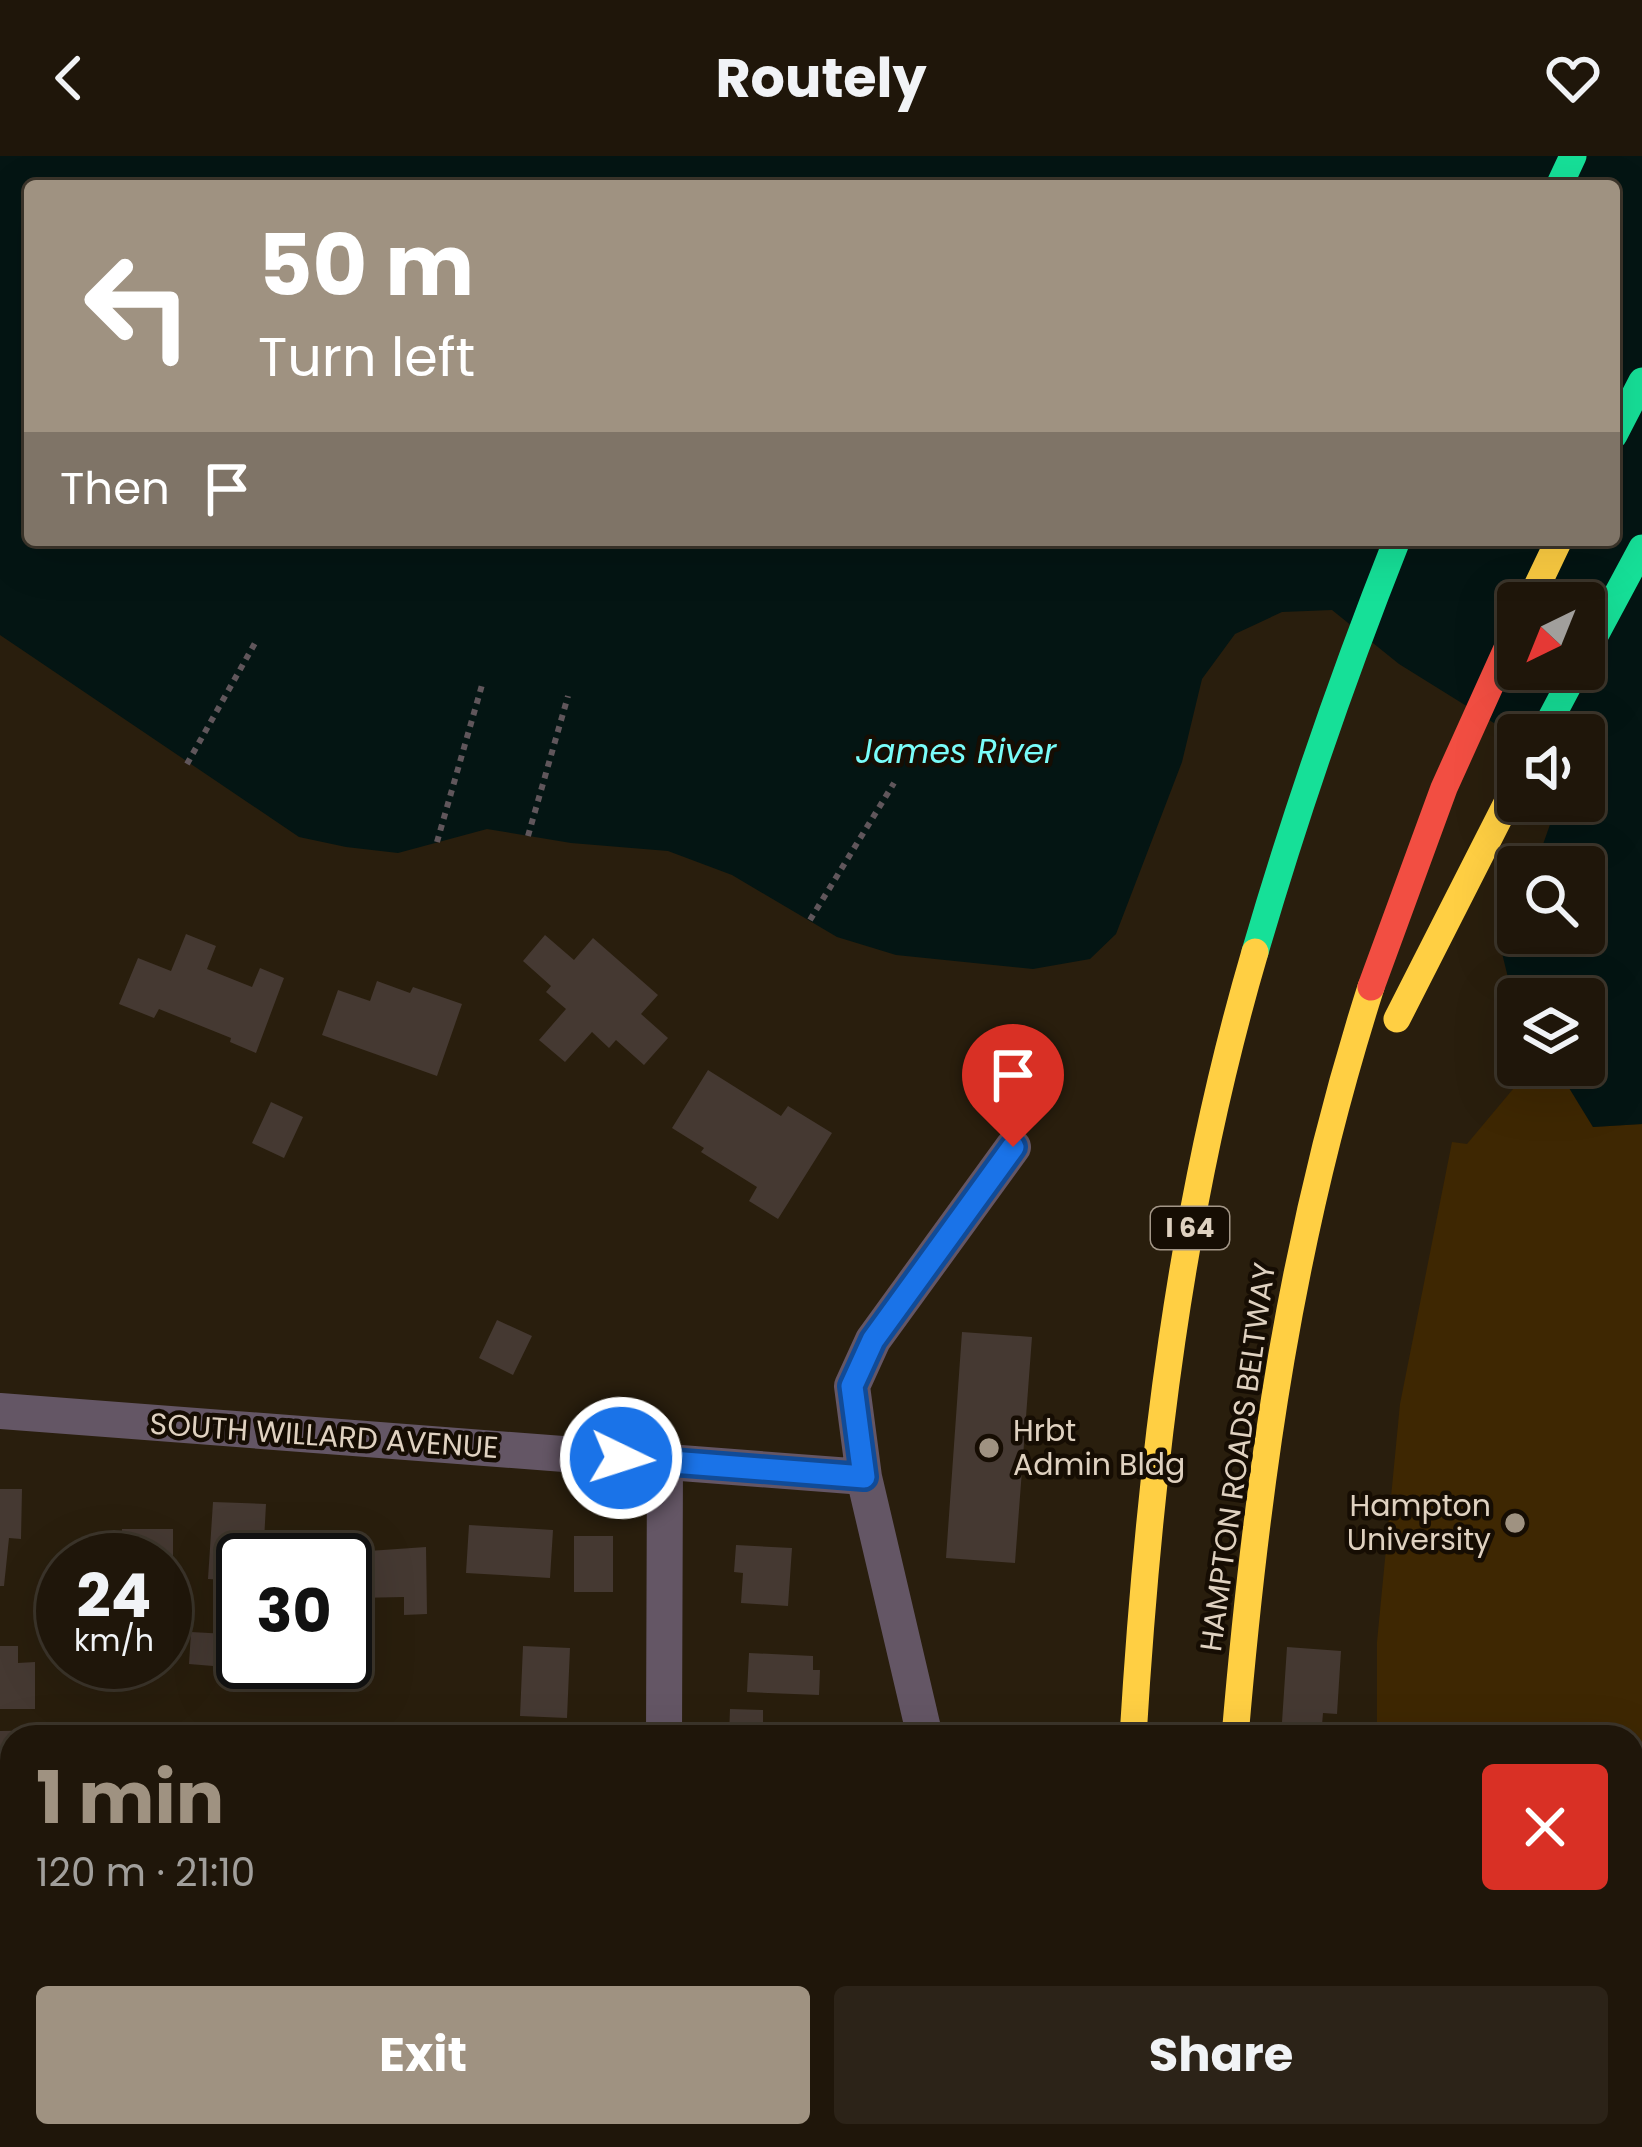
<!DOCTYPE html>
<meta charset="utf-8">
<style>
body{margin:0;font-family:Poppins,sans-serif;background:#2c2318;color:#f1f3f6;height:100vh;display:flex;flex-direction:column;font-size:45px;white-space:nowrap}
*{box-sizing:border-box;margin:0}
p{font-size:39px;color:#a19f9c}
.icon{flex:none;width:66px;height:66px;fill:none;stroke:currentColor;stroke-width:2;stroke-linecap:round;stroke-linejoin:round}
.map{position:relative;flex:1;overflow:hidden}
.details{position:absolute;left:0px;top:1569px;width:1644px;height:423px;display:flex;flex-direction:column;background:#1f160a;border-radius:36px 36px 0 0;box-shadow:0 12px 48px #0002,0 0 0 3px #3c352b}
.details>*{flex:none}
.guide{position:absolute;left:24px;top:24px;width:1596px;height:366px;border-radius:12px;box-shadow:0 12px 48px #0002,0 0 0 3px #3c352b;background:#9f9281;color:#fff;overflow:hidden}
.needle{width:78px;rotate:223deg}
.fabs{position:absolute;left:1497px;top:426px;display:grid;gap:24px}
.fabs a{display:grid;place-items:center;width:108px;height:108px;border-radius:12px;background:#1f160a;box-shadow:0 12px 48px #0002,0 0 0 3px #3c352b;font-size:60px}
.speed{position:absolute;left:36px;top:1377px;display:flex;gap:24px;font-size:60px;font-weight:700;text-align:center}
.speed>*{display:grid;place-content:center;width:156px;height:156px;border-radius:50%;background:#1f160a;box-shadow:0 12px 48px #0002,0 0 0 3px #3c352b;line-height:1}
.speed small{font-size:30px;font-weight:400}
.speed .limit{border:6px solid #111;border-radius:18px;background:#fff;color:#111}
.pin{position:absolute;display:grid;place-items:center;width:102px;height:102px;color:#fff;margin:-123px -51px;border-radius:50% 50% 50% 0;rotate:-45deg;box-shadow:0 0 12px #0007}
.pin .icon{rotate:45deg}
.me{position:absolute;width:132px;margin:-66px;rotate:94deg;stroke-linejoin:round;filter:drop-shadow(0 0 9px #0008)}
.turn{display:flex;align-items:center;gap:42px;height:252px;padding:0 36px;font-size:54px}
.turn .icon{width:156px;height:156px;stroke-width:2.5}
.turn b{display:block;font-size:84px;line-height:102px}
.then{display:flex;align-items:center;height:114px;padding:0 36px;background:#0003;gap:24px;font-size:45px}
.round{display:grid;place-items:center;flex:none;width:126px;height:126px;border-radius:12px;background:#2c2318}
.head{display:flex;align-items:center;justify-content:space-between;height:204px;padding:0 36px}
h1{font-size:72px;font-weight:700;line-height:90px;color:#9f9281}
.primary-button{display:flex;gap:24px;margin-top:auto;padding:24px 36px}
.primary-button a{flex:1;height:138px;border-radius:12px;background:#9f9281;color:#fff;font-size:48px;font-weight:700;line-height:138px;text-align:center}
.primary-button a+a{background:#2c2318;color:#f1f3f6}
header{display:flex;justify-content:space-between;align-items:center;height:156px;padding:0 36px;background:#1f160a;font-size:54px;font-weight:700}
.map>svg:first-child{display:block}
</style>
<header><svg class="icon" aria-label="back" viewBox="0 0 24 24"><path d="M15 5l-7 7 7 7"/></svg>Routely<svg class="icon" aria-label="heart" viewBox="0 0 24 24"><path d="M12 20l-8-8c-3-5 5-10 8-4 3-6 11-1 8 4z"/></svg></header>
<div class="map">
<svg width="1642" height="1991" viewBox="0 0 1642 1991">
<rect width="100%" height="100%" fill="#291e0d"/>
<path fill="#3e2702" d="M1533,909H1555L1593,971L1642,968V1991H1332L1333,1980H1632V1581H1377V1486L1400,1248L1452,986L1467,988Z"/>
<path fill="#041513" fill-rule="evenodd" d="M0,0H1642V968L1593,971L1555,909H1584V843H1518V847L1511,834L1502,797L1518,767V777H1584V711H1535L1553,660L1550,645H1584V579L1518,582L1399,508L1332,454L1282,456L1235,478L1202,523L1182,606L1116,778L1090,803L1033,813L896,799L837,781L732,719L668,695L571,687L487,673L398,697L346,691L299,681L0,479ZM30,30H1614V384H30ZM1518,447H1584V513H1518Z"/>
<path fill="#453932" d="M186,778L216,790L207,813L252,831L260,812L284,822L256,897L230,886L231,882L159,853L154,862L119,848L138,802L171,815Z
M545,779L574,804L593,782L658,839L641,858L668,882L644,909L616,884L609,892L592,876L565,906L539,884L566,853L546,836L551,830L523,805Z
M377,825L410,837L413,831L462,848L437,920L322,879L338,834L370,845Z
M708,914L781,960L788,950L832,977L778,1063L749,1045L757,1031L701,996L704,992L672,972Z
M271,946L303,961L284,1002L252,987Z
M497,1164L532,1180L513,1219L479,1202Z
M962,1176L1032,1181L1015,1407L946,1402Z
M0,1333H22L21,1383L9,1382L4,1430H0Z
M213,1346L266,1348L263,1404H243V1425L208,1423Z
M469,1369L553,1374L550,1422L466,1417Z
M122,1373H173V1426H165V1404H122Z
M574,1380H613V1436H574Z
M736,1389L792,1392L788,1450L741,1447L743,1417L734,1416Z
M305,1390L344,1391L343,1404H305Z
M426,1391L427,1458L404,1459V1441L356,1442L354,1396Z
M191,1476L227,1478L225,1511L189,1508Z
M0,1490H18V1507L35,1506V1553H0Z
M523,1490L570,1492L567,1562L520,1560Z
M1287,1491L1341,1495L1337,1558L1323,1557L1321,1581H1281Z
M749,1497L813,1500V1514H820L819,1539L747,1536Z
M116,1506H150V1510H116Z
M281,1506H304L305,1514L282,1515Z
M730,1553L763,1554V1581L729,1580Z
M50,1574V1581H12V1640H0V1575Z
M0,1715L12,1716V1749H0Z
M0,1770H12V1803L0,1804Z
M0,1904H12V1939H0Z
M0,1947H12V1984L0,1983Z
M118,1980H156L155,1989L118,1986Z
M398,1980H428V1991H398Z
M448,1980H486L485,1991H448Z
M533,1980H569V1991H533Z
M580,1980H614V1991H580Z
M724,1980H783V1991H723Z"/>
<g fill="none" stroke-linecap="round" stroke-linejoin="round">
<path stroke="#60565b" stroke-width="6" stroke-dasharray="6 6" stroke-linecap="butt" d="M187,608L255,487
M528,680L568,540
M437,686L482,529
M810,764L894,627"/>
<path stroke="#645665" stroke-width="18" d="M287,1991V1980"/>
<path stroke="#645665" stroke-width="36" d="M0,1255L864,1321
M664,1581L665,1305
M925,1581L864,1321L852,1230L873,1184L1013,991
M1632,1673L1642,1676
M662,1991V1980
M1009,1991L1011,1980"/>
<path stroke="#16e098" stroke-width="27" d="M1559,30L1573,0
M1614,279L1642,225
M1584,500L1642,392
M1542,579L1577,513
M1255,796C1296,656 1343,520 1397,384
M1117,1980V1991
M1210,1980V1991"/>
<path stroke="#ffcf43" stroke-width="27" d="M1529,447L1559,384
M1397,863L1518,625
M1133,1581C1149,1316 1180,1051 1255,796
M1235,1581C1257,1321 1291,1081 1371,831"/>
<path stroke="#f24e42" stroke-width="27" d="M1371,831L1444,632L1518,468"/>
</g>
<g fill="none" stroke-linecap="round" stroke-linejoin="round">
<g stroke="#114b97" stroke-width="30">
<path id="route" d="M621,1302L864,1321L852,1230L873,1184L1013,991"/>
</g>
<use href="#route" stroke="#1a73e8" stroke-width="21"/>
</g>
<g fill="#9f9281" stroke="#160d03" stroke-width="4.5">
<circle cx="989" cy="1292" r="12"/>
<circle cx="1515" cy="1367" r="12"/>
</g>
<g text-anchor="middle" stroke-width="9" stroke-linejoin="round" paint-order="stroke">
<rect fill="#160d03" stroke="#a39687" stroke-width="3" x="1151" y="1051" width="78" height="42" rx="9"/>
<g font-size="27" font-weight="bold" fill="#dfd1c0">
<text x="1190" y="1081">I 64</text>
</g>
<g font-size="30" fill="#dfd1c0" stroke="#160d03" text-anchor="start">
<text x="1013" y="1285">Hrbt<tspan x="1013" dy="34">Admin Bldg</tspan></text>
<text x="1491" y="1360" text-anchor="end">Hampton<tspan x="1491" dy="34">University</tspan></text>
</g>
<g font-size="30" fill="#dfd1c0" stroke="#160d03">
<text transform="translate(324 1280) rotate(4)" y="10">SOUTH WILLARD AVENUE</text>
<text transform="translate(1238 1301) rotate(-82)" y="10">HAMPTON ROADS BELTWAY</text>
</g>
<g font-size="33" font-style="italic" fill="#79fdfa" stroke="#160d03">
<text x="956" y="607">James River</text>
</g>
</g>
</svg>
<div class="fabs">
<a><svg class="needle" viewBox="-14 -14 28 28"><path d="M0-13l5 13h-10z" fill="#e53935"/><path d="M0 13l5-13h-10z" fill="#a19f9c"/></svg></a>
<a><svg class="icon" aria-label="sound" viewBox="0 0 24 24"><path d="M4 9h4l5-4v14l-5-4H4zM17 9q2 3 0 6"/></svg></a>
<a><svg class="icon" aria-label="search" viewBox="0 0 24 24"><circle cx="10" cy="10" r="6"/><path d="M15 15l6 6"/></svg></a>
<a><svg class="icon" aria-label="layers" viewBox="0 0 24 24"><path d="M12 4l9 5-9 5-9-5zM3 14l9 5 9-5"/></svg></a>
</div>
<div class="speed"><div>24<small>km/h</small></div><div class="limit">30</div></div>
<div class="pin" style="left:1013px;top:991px;background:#d93025"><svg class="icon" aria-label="arrive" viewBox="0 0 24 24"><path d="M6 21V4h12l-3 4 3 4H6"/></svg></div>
<svg class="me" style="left:621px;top:1302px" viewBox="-20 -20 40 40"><circle r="17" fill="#1a73e8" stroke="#fff" stroke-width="3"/><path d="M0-11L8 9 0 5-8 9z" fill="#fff"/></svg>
<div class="guide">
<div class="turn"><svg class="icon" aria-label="left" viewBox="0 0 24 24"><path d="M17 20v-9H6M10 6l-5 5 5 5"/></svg><div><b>50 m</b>Turn left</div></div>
<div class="then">Then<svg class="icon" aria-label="arrive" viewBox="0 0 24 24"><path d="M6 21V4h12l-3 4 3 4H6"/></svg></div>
</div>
<section class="details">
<div class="head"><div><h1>1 min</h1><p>120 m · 21:10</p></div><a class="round" style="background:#d93025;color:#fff"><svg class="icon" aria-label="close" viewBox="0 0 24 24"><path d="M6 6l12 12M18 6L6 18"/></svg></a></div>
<div class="primary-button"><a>Exit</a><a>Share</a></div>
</section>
</div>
